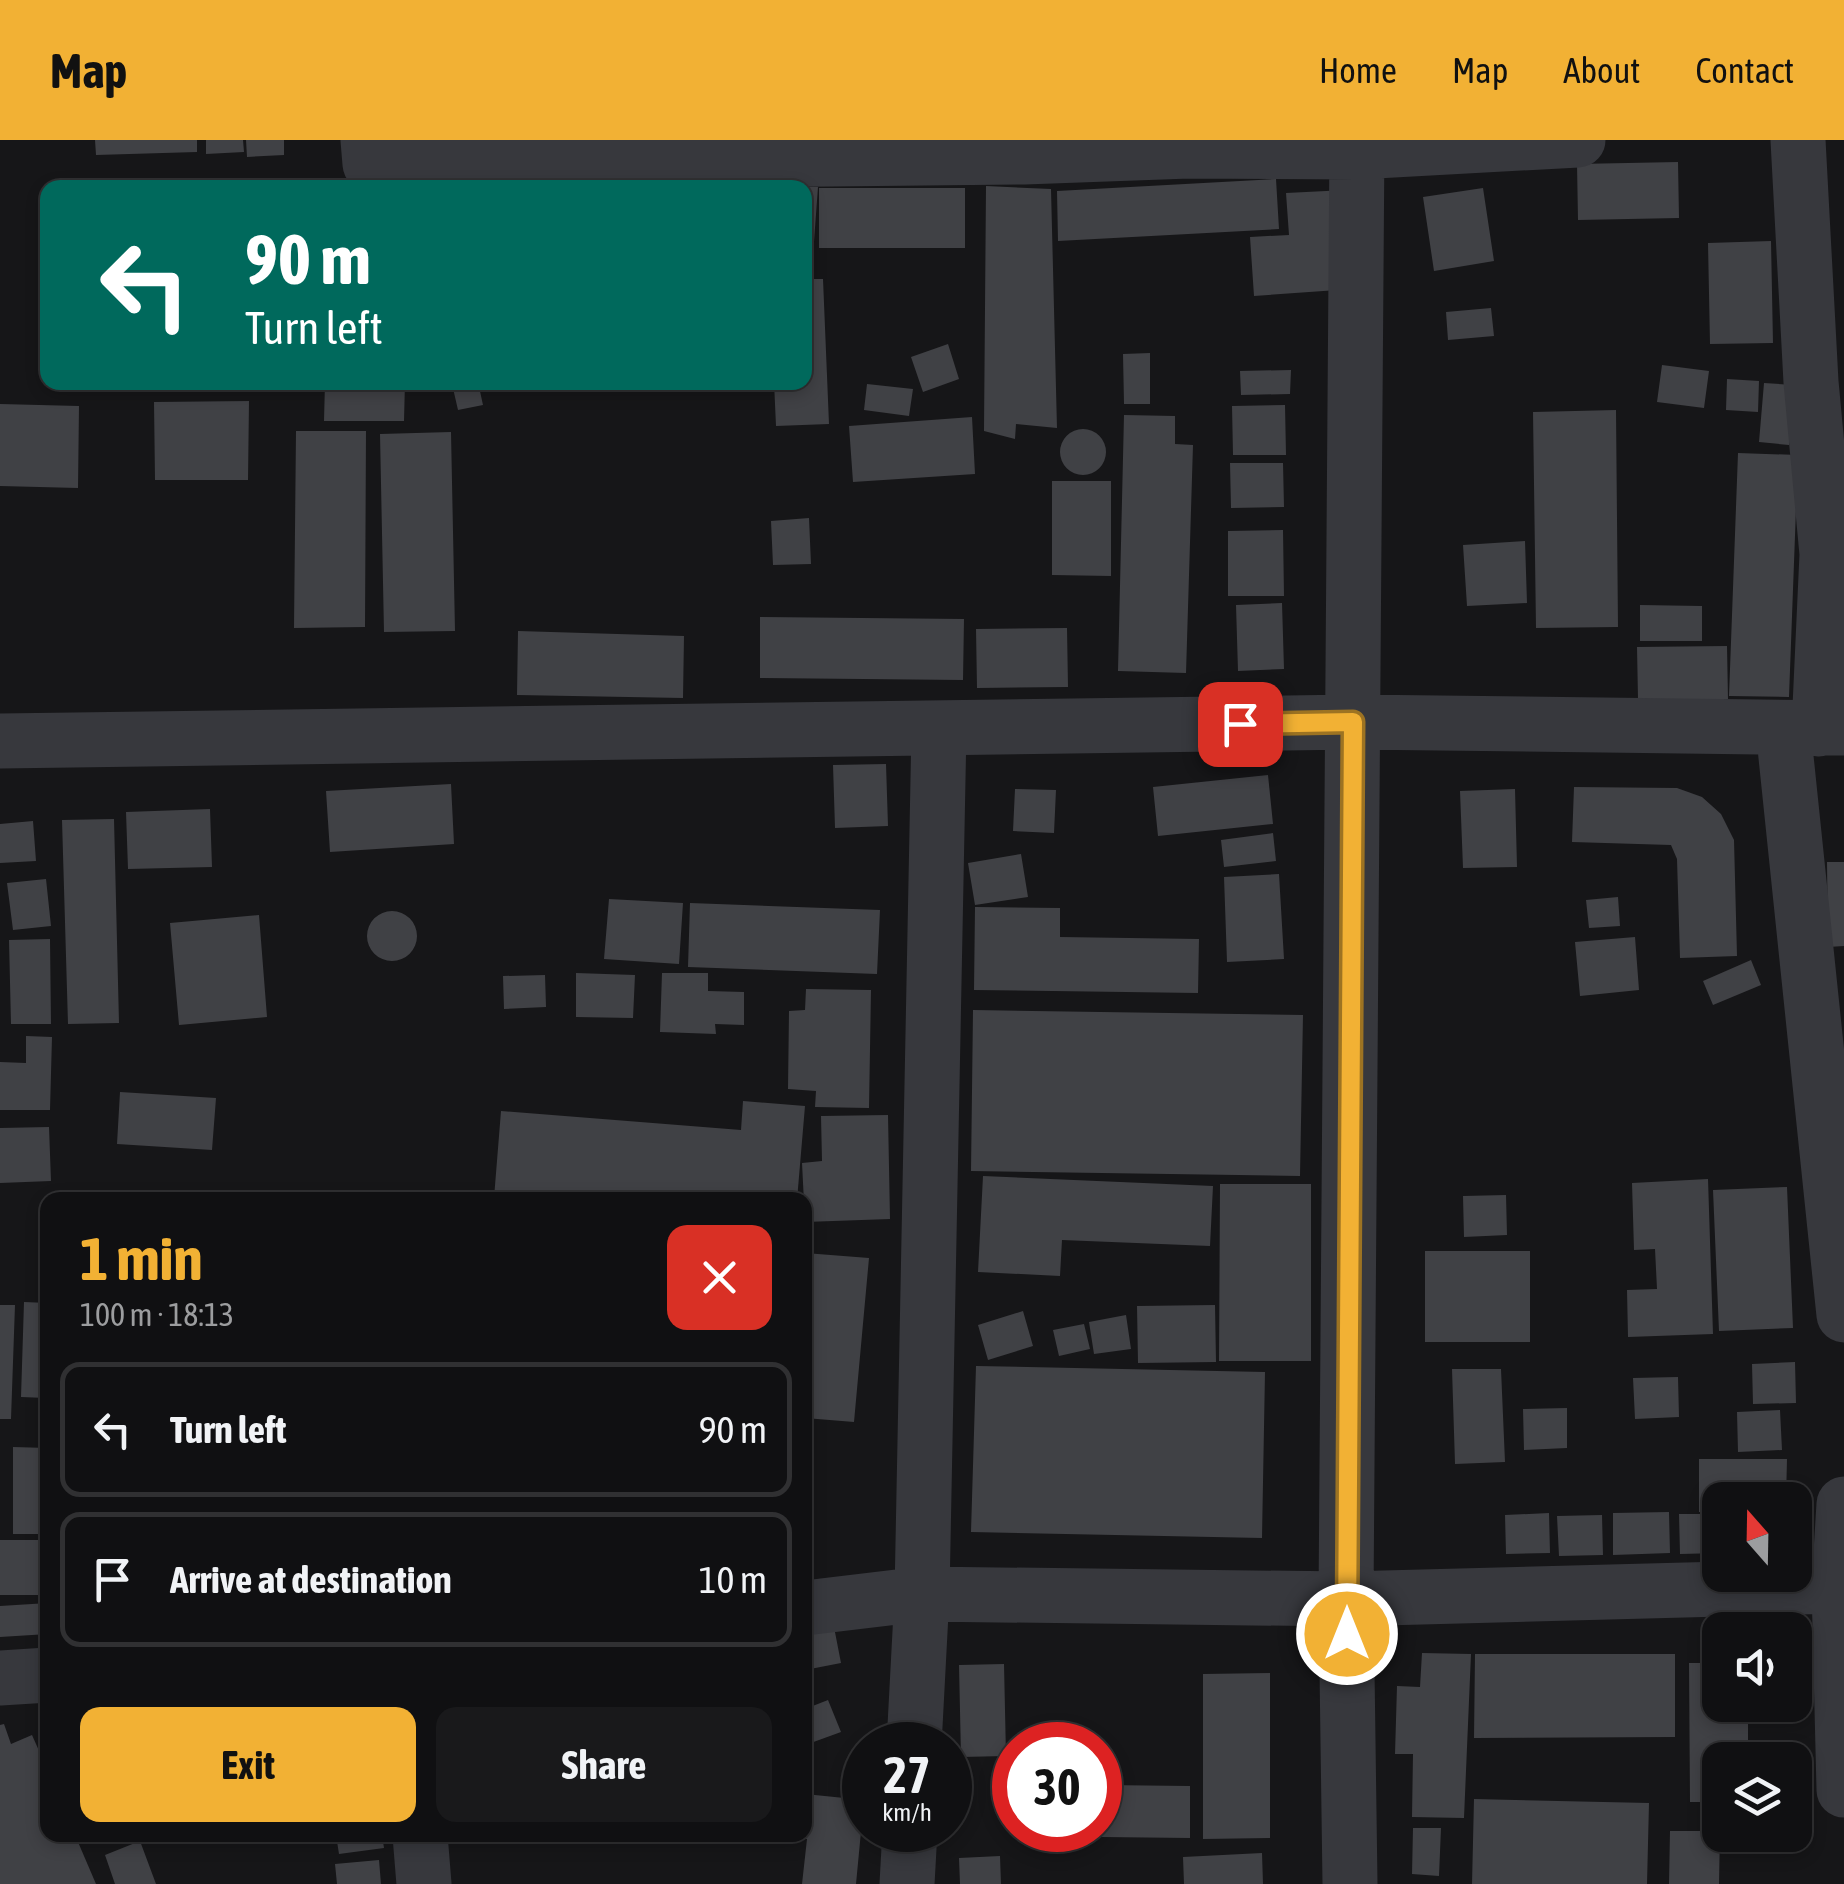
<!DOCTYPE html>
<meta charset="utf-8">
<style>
body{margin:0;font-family:"Asap Condensed",sans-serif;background:#19191b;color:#f1f3f6;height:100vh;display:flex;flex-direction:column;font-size:38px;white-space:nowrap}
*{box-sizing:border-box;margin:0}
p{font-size:32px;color:#9c9d9f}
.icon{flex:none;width:55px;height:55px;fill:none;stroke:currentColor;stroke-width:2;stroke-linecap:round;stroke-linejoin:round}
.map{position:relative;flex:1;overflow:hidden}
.details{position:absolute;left:40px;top:1052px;width:772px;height:650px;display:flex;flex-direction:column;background:#101012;border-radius:20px;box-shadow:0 5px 15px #0003,0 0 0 2px #303032}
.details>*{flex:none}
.banner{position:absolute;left:40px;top:40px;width:772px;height:210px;border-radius:20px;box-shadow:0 5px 15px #0003,0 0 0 2px #303032;background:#00695c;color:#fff;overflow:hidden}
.needle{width:65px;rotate:340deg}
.buttons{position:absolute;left:1702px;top:1342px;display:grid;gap:20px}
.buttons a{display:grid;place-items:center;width:110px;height:110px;border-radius:20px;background:#101012;box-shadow:0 5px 15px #0003,0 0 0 2px #303032;font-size:50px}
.speed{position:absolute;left:842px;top:1582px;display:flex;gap:20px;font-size:50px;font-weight:700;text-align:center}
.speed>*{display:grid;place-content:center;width:130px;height:130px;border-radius:50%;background:#101012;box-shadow:0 5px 15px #0003,0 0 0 2px #303032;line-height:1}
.speed small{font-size:25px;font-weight:400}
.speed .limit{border:15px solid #d22;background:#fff;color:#111}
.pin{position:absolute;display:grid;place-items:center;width:85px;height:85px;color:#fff;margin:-42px;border-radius:20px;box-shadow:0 5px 15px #0006}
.me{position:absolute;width:110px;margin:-55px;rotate:0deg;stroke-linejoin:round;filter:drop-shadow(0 0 8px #0008)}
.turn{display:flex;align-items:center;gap:35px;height:210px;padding:0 40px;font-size:45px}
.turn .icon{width:130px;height:130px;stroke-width:2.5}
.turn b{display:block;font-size:70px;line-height:85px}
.round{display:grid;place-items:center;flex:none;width:105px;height:105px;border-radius:20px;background:#19191b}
.summary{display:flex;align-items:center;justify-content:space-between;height:170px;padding:0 40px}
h1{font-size:60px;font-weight:700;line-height:75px;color:#f2b134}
.button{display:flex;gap:20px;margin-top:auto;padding:20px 40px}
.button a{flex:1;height:115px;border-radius:20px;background:#f2b134;color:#111;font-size:40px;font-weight:700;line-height:115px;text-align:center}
.button a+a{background:#19191b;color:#f1f3f6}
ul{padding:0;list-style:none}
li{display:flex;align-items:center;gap:30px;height:135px;margin:0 20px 15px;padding:0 20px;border:5px solid #303032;border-radius:20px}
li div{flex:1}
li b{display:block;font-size:38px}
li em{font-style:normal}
header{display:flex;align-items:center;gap:60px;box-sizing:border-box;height:140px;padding:0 50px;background:#f2b134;color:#111}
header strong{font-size:48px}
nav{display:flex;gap:55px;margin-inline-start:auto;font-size:35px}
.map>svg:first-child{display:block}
</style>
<header>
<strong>Map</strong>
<nav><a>Home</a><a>Map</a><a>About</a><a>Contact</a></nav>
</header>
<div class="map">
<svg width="1844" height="1744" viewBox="0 0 1844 1744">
<rect width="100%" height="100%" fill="#161618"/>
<path fill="#404145" d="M95,0H197V12L96,15Z
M206,0H243L244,12L206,14Z
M246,0H284V15L247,17Z
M1678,22L1679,78L1578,80L1577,24Z
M261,39L317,40V48H261Z
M1276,39L1279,89L1058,101L1057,51Z
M986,46L1051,49L1057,288L1016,284L1015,299L984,291Z
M805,47H818L812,129L805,128Z
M819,48H965V108H819Z
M1483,48L1494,121L1434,131L1423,57Z
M1346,50L1352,149L1254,156L1250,97L1289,95L1286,53Z
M1771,101L1773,203L1710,204L1708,103Z
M805,139H823L829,284L776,286L774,242H805Z
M1491,168L1494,196L1448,200L1446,172Z
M948,204L959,239L923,252L911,217Z
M1150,213V264H1124L1123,214Z
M1662,225L1709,231L1704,268L1657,262Z
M1291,230L1290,254L1241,255L1240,231Z
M1727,239L1759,241L1758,272L1726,270Z
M325,242H405L404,281H324Z
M478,242L483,265L458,270L452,244Z
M1764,243L1793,245L1789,305L1759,302Z
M867,244L913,249L909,276L864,270Z
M249,261L248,340H155L154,262Z
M0,264L79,266L78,348L0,346Z
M1285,265L1286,315H1233L1232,266Z
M1616,270L1618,487L1536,488L1533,272Z
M1124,275L1175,276V304L1193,305L1186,533L1118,531Z
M972,277L975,334L853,342L849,286Z
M1060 312a23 23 0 1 1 46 0a23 23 0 1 1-46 0Z
M296,291H366L365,487L294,488Z
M451,292L455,491L384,492L380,294Z
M1738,313L1798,315L1789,557L1729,556Z
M1230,323H1283L1284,367L1231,368Z
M1052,341H1111V436L1052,435Z
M809,378L811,424L773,425L771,381Z
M1283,390L1284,456H1228V391Z
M1525,401L1527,463L1467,466L1463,405Z
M1282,463L1284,529L1238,531L1236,465Z
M1640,465L1702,466V501H1640Z
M760,477L964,479L963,540L760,538Z
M1067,488L1068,547L977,548L976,489Z
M518,491L684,496L683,558L517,555Z
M1727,506L1728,559H1638L1637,507Z
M886,624L888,686L835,688L833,625Z
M1268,635L1273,684L1158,696L1153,647Z
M451,644L454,704L330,712L326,651Z
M1574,647L1677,648L1702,657L1721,674L1734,700L1737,816L1680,818L1677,719L1671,705L1572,702Z
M1015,649L1056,650L1054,693L1013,691Z
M1515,649L1517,727L1463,728L1460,651Z
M210,669L212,727L128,729L126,672Z
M114,679L119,883L68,884L62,680Z
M33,681L36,721L0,723V684Z
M1273,693L1276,721L1224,727L1221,700Z
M1021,714L1028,757L975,765L968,723Z
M1827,722H1844V806L1828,807Z
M1279,734L1284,819L1227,822L1224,737Z
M46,739L51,786L13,790L7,743Z
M1618,757L1620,786L1589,788L1586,760Z
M609,759L683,763L679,824L604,819Z
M690,763L880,770L877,834L688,827Z
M975,767L1060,768V797L1199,799L1198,853L974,850Z
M367 796a25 25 0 1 1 50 0a25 25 0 1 1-50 0Z
M259,775L267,877L179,885L170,783Z
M1635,797L1639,850L1580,856L1575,802Z
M50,799L51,884H11L9,800Z
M1751,820L1761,845L1713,865L1703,841Z
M576,833L635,835L633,878L576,877Z
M662,833H708V851L744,852V885L715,884L716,894L660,892Z
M545,835L546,867L504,869L503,836Z
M806,849L871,850L869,968L815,967L816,951L788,949L789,871L805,870Z
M973,870L1303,875L1300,1036L971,1031Z
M26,896L52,897L50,970H0V922L26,923Z
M120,952L216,958L212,1010L117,1004Z
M743,961L805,966L797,1060L494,1058L501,971L741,990Z
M888,975L890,1079L805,1082L802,1023L822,1021L821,976Z
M49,987L51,1041L0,1043V988Z
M983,1036L1213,1046L1210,1106L1062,1100L1060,1136L978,1132Z
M1708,1039L1713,1194L1628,1197L1627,1150L1657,1149L1655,1109L1634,1110L1632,1043Z
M1220,1044H1311V1221H1219Z
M1787,1047L1793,1188L1719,1191L1713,1050Z
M1506,1055L1507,1095L1464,1097L1463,1056Z
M1425,1111H1530V1202H1425Z
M805,1113L869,1118L854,1282L805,1278Z
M24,1162L48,1163L46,1258L21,1257Z
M0,1165H15L11,1279H0Z
M1215,1165L1216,1222L1138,1223L1137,1166Z
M1023,1171L1033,1206L988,1220L978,1185Z
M1126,1175L1131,1209L1094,1214L1089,1182Z
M1084,1184L1090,1209L1059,1216L1053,1190Z
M1795,1222L1796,1263L1753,1264L1752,1224Z
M976,1226L1265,1232L1262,1398L971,1392Z
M1452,1229H1501L1505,1322L1455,1324Z
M1678,1237L1679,1277L1635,1279L1633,1238Z
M1567,1268V1308L1524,1310L1523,1269Z
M1780,1270L1782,1310L1738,1312L1737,1272Z
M13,1307L48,1308V1394H13Z
M1699,1319H1787L1786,1360H1720V1372H1699Z
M1669,1372L1670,1413L1613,1415V1373Z
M1549,1373L1550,1413L1506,1414L1505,1375Z
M1679,1374H1720V1413L1680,1414Z
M1602,1375L1603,1415L1559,1416L1557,1376Z
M0,1400H48V1455H0Z
M48,1463V1494L0,1497V1466Z
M834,1487L841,1523L805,1530V1493Z
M1422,1513L1471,1514L1464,1678L1412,1677L1413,1614H1395L1397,1546L1420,1547Z
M1475,1514H1675V1597L1474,1598Z
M1689,1523H1720V1565H1748V1620H1720V1662H1690Z
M1004,1524L1006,1616L961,1617L959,1525Z
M1270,1533V1698L1203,1699V1534Z
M828,1560L841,1592L808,1604L805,1596V1569Z
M4,1584L11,1604L32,1595L48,1631V1695H75L96,1744H0V1585Z
M1103,1645L1190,1646V1698L1102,1697Z
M805,1654L864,1660L856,1744H802L807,1699L794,1698V1695H805Z
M1474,1659L1649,1663L1647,1744H1472Z
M1413,1688H1441L1439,1736L1412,1734Z
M1670,1691H1720L1719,1744H1669Z
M336,1695H382L384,1708L339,1714Z
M703,1695H776V1702H703Z
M140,1701L156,1744H115L105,1715Z
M1262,1713L1263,1744H1184L1183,1717Z
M1000,1716L1001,1744H960L959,1718Z
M379,1720L381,1744H337L335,1724Z"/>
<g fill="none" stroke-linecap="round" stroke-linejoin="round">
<path stroke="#37383d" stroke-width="55" d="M368,0L370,24L1024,17L1189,11L1357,12L1578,0
M1798,0L1811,242L1827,414L1819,589
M1783,588L1844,1175
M0,601L1353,582L1844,588
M1844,1364L1839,1446L1844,1650
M805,1468L922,1454L1346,1459L1839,1446
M0,1538L48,1535
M914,1605L922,1454L939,588
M420,1695L424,1744
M907,1744L910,1690
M1350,1744L1346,1459L1357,0"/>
</g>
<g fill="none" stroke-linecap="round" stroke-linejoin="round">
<g stroke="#9d7322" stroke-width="25">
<path id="route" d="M1240,584L1353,582L1347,1494"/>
</g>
<use href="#route" stroke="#f2b134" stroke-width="18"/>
</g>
</svg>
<div class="buttons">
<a><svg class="needle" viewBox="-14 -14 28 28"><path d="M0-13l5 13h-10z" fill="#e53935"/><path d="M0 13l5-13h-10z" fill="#9c9d9f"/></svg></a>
<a><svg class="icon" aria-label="sound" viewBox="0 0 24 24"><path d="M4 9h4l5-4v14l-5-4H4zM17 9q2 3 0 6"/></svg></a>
<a><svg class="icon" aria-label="layers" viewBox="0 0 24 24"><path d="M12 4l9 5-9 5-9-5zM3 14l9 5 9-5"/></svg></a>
</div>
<div class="speed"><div>27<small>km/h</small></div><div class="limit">30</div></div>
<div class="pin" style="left:1240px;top:584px;background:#d93025"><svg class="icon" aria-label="arrive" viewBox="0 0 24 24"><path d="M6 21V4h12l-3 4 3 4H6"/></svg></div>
<svg class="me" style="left:1347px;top:1494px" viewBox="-20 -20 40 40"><circle r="17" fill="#f2b134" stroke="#fff" stroke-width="3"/><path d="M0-11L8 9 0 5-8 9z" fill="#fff"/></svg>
<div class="banner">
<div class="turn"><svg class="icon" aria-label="left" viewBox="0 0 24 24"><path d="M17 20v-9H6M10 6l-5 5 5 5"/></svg><div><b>90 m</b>Turn left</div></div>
</div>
<section class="details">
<div class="summary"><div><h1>1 min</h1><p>100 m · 18:13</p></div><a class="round" style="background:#d93025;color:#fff"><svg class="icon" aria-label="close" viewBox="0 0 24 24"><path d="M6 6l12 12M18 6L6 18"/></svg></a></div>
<ul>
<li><svg class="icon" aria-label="left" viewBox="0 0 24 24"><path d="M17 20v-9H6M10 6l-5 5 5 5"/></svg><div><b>Turn left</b></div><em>90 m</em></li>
<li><svg class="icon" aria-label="arrive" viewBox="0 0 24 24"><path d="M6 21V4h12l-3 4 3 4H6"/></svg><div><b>Arrive at destination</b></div><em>10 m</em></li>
</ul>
<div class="button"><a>Exit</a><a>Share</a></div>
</section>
</div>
